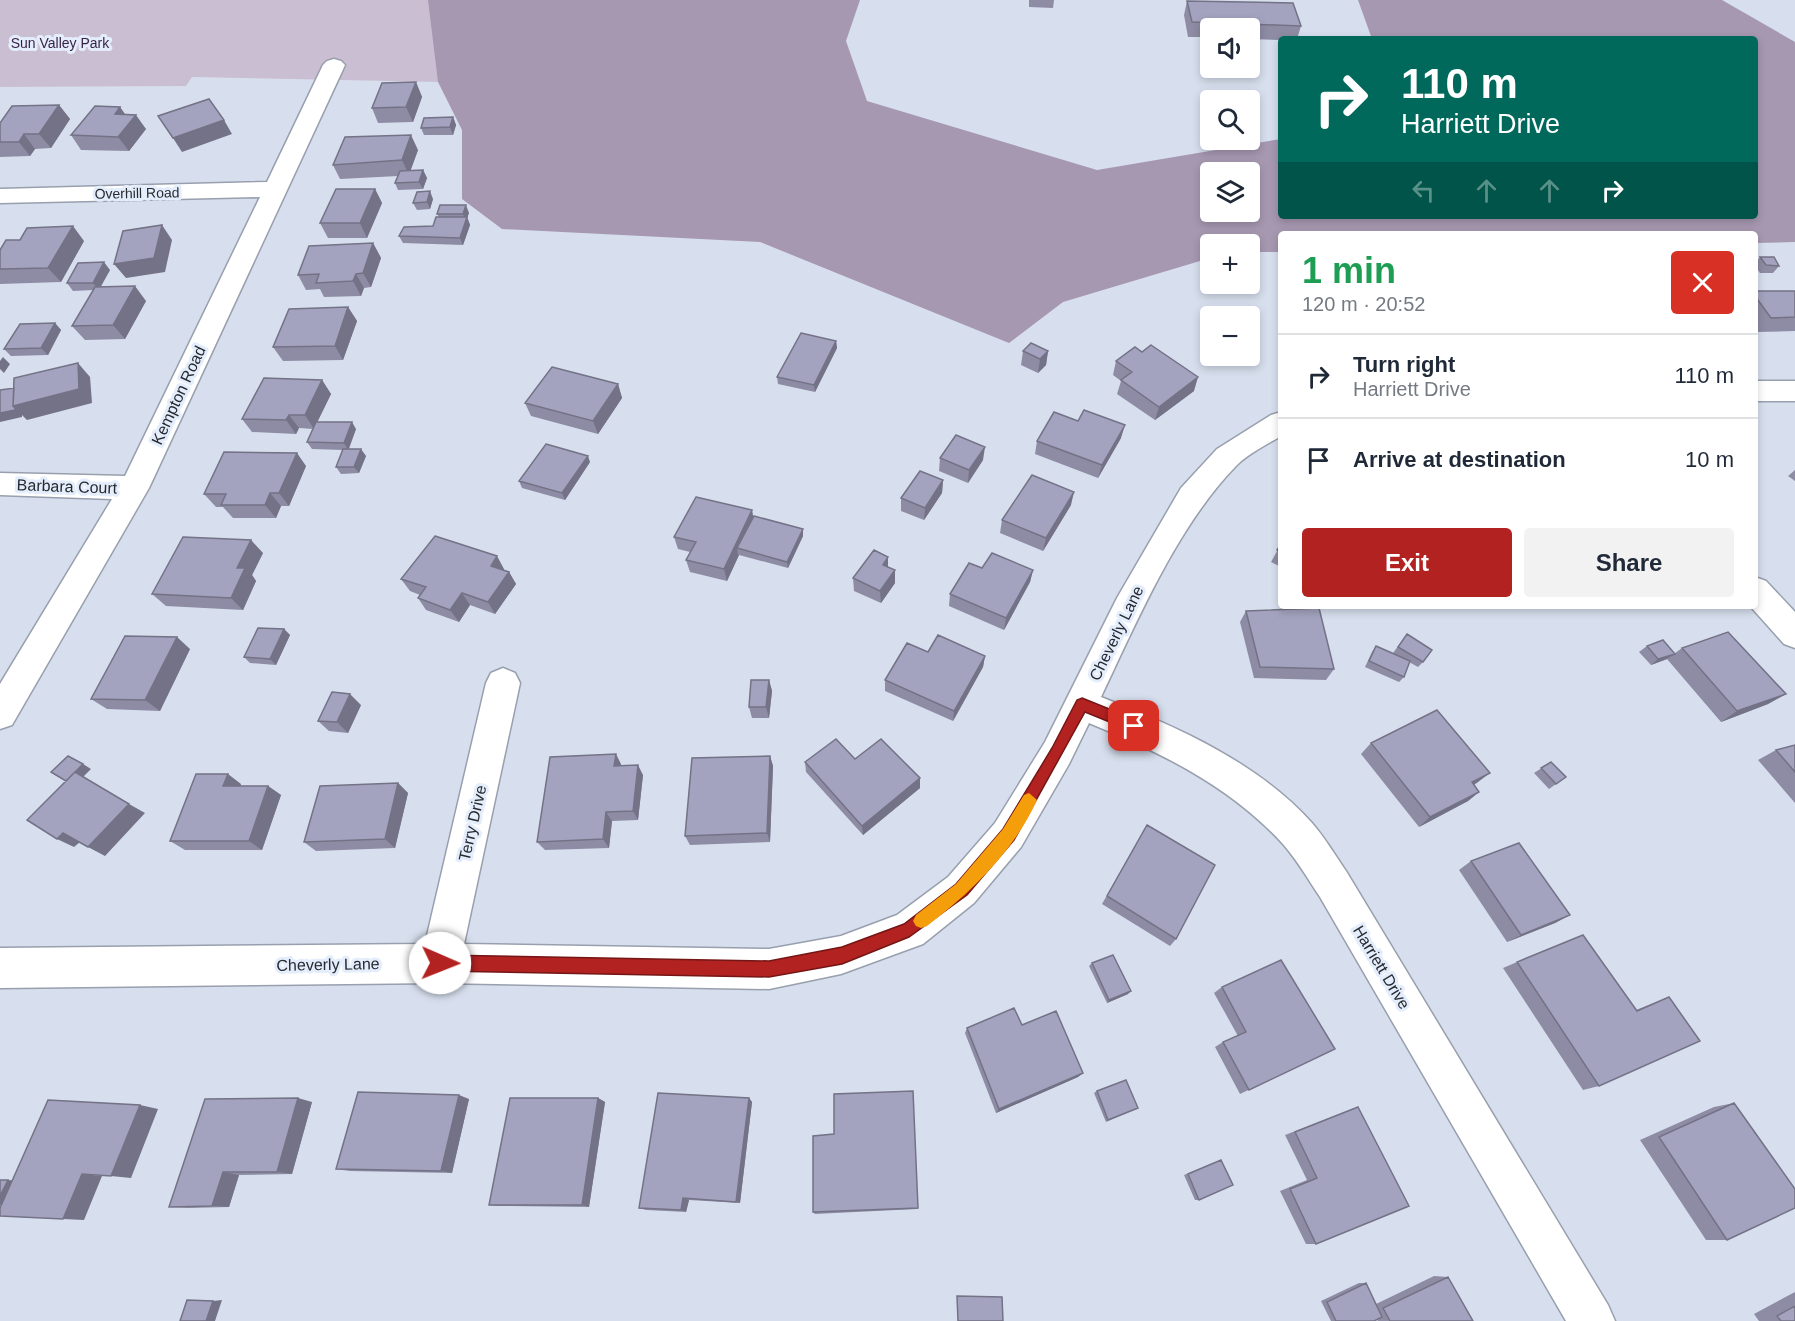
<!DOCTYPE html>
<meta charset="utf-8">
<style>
body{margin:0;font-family:Arial,sans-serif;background:#f2f2f3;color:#1f2937;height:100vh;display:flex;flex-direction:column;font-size:22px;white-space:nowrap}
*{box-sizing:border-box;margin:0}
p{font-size:20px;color:#747a83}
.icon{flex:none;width:33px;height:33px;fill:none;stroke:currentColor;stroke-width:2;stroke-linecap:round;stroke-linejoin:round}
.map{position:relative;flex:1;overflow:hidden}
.drawer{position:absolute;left:1278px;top:231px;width:480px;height:378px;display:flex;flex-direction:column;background:#fff;border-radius:6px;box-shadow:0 3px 9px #0003}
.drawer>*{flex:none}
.top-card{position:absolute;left:1278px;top:36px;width:480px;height:183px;border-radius:6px;box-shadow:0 3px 9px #0003;background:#00695c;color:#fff;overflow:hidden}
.controls{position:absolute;left:1200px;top:18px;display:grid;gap:12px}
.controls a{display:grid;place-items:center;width:60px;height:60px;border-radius:6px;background:#fff;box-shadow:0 3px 9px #0003;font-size:30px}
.pin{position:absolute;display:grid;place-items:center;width:51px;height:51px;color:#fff;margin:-26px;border-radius:12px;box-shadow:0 3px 9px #0006}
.me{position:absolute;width:66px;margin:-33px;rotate:91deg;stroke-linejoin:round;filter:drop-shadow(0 0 4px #0008)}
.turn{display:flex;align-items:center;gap:21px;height:126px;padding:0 24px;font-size:27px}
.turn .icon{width:78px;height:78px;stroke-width:2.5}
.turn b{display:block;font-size:42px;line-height:51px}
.lanes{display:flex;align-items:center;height:57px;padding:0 24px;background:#0003;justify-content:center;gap:30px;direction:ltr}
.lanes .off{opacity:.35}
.round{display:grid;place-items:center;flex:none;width:63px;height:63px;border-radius:6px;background:#f2f2f3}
.headline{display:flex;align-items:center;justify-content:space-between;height:102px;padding:0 24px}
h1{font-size:36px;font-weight:800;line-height:45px;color:#1e9e55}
.button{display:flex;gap:12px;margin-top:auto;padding:12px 24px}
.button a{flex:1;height:69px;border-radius:6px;background:#b22221;color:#fff;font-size:24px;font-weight:800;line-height:69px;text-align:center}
.button a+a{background:#f2f2f3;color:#1f2937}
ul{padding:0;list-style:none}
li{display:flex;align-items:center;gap:18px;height:84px;padding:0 24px;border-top:2px solid #e0e1e3}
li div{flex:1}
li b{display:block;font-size:22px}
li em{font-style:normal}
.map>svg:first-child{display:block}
</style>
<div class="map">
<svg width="1795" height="1321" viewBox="0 0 1795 1321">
<rect width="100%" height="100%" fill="#d7dfee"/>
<path fill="#cabfd2" d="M0,0H472L438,82L192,77L186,86L0,87Z"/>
<path fill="#a798b1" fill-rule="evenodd" d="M428,0H860L846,41L867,101L1097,170L1281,139V216H1755V39H1372L1358,0H1722L1795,42V242L1755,243V234H1281V252H1250V244H1210V258L1063,302L1009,343L760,242L502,229L462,199V130L438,82ZM1210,172H1250V212H1210Z"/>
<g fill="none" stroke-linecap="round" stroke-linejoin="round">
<g stroke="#989fad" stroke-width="3">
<path id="minor" d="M334,59L341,61L345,65L149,488L12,725L0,729V684L112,499L0,495V473L125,476L260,197L0,203V189L267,182L323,65L327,61Z
M1755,381H1795V401H1755Z
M1281,412V436C1266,445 1247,454 1235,467C1177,527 1137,621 1101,697C1177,727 1256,761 1312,823C1325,838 1335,855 1346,871L1608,1305L1615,1321H1566L1320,897C1308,879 1297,860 1283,844C1230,786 1160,752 1089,723L1069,764L1021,847L974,903L923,944L841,974L769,989L440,983L0,988V948L425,944L486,683L491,673L503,668L515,673L520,683L464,944L769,949L841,936L897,915L948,877L995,823L1045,742L1117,598L1181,488L1217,449L1271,415Z
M1755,577L1766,581L1795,612V648L1784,644L1750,606H1755Z"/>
</g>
<use href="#minor" fill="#fff" fill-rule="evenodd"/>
</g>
<path fill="#8d8ca4" d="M1029,0H1054L1053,8L1029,7Z
M1187,1L1301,26L1297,39L1281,40L1250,39V28H1210V37H1188L1184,15Z
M416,82L422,97L413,122L378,123L372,108Z
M59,105L70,119L51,148L35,149L30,156L0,157V123Z
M120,107L125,114L146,129L129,151L81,150L71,135Z
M453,117L456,125L453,135H424L421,128Z
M418,150L410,171L423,170L427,178L423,189L398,190L395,183L398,176L340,179L333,165Z
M375,189L382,203L367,238H328L320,223Z
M433,199L430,209L417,210L413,203Z
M469,213L467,217L470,225L463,245L403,243L399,236L433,226L439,217L437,214Z
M84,241L61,282L0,284V250Z
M373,243L381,258L371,287L364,288L361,296L324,297L320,289L306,290L298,275Z
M1760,257L1779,266L1773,273H1760L1755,266V263Z
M110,270L100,287L146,301L125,339L85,340L72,326L94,290L73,291L67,283Z
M1755,291H1795V331L1758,332L1755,327Z
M348,307L357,321L343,360L283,361L273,347Z
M55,323L61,330L48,355L11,356L4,349Z
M836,341L837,348L815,392L778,384L777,377Z
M1023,351H1048L1046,365L1038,373L1021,365Z
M1116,361L1194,391L1155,420L1117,394L1121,381L1113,375Z
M322,380L331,394L317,422L356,429L349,449L366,456L359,473L341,474L336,467L343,450L312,449L307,442L313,429L299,428L296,434L252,432L242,419Z
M618,384L622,398L598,434L531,416L525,403Z
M1121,438L1098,478L1035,454L1037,441Z
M940,458L983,460L968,483L939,471Z
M590,462L565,500L522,488L519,481Z
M306,466L289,506H281L276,518H233L223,507H216L204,494Z
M1795,470V481L1788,476Z
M943,480L942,493L924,520L901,511V498Z
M1071,505L1043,551L1000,533L1002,520Z
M752,510L753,517L803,529V536L788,568L739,555L727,581L690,572L686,560L690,552L678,549L674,537Z
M1281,544V567L1271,562Z
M263,553L252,575L256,581L243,610L166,606L152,594Z
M888,567L895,583L881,603L854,591L853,578Z
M982,568L1033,570L1030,582L1004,630L949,606L950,594Z
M504,569V570L509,572L516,584L495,614L470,605L459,622L426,610L418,598L420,595L410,591L401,579Z
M1246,611L1334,669L1326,680L1254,678L1240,622Z
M284,629L290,635L276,665L250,663L244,657Z
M1407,634L1423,662L1418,667L1409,662L1404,677L1399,682L1365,667L1372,652L1376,646L1400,657L1393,653Z
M1647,646L1667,659L1651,665L1639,652Z
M1682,648L1786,694L1768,704L1721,722L1667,659Z
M190,649L160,711L107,709L91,699Z
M928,652L985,656L983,667L953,721L885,691V680Z
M769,680L772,691L769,718H752L749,707Z
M361,705L348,733L329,731L318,721Z
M1371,743L1478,782L1474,785L1479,792L1468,801L1419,827L1361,754Z
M1795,745V803L1758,760L1776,750Z
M770,756L773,766L770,842L690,845L685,836Z
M855,759L920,778V788L863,835L806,772L805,762Z
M1551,762L1566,777L1549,789L1534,773Z
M621,764V765L643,775L638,820L612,821L609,848L545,850L537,842Z
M398,783L408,793L395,848L316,851L304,842Z
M241,784V786H268L281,795L262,850H185L170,841Z
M1147,825L1176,939L1170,946L1102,904Z
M1471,861L1570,915L1555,923L1507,942L1459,870Z
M1517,962L1636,1010L1669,997L1599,1086L1583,1090L1503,968Z
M1092,963L1128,994L1107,1003L1089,966Z
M1222,987L1335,1049L1240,1094L1215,1047L1223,1042L1238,1036L1214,993Z
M1022,1025L1083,1073L1078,1077L996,1113L965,1033L967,1028Z
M1097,1091L1138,1108L1106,1122L1094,1093Z
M598,1098L605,1102L589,1207L499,1206L489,1205Z
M749,1098L752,1102L740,1203L689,1200L686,1212L646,1210L639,1208Z
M469,1099L452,1173L350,1171L336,1169Z
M312,1102L292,1174L239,1175L229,1207L188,1208L169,1207Z
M1734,1103L1727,1240H1706L1640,1140L1714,1107Z
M1358,1107L1316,1244H1306L1280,1191L1307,1180L1285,1135Z
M1221,1160L1199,1200H1195L1184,1175Z
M918,1208L917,1209L815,1214L813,1212Z
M1434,1276L1448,1277L1473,1321H1378L1377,1320L1374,1321H1331L1321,1301L1359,1283H1366L1376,1304Z
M1795,1292V1321H1759L1754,1314Z"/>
<path fill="#737286" d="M416,82L422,97L413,122L406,107Z
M59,105L70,119L51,148L39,134Z
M120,107L130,122L115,114Z
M136,115L146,129L129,151L118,137Z
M453,117L456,125L453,135L450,127Z
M224,120L232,134L182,152L173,138Z
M24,134L35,149L30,156L19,142Z
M411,135L418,150L409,175L402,160Z
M423,170L427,178L423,189L419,182Z
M375,189L382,203L367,238L360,223Z
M430,191L433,199L430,209L427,202Z
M466,205L469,213L466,221L463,214Z
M467,217L470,225L463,245L460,238Z
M162,225L172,240L165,272L126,278L114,264Z
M73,226L84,241L61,282L48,268Z
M373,243L381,258L371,287L363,273Z
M104,262L110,270L99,290L93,283Z
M356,274L364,288L361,296L353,281Z
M135,286L146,301L125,339L113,325Z
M348,307L357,321L343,360L335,346Z
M55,323L61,330L48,355L41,348Z
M836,341L837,348L815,392L814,385Z
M1048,351L1046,365L1038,373L1040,359Z
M3,357L10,364L4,373L0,369V361Z
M78,363L90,377L92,403L27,420L22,415V417L0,422V413L13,406Z
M1198,377L1194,391L1155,420L1159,407Z
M322,380L331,394L314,429L305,415Z
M618,384L622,398L598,434L593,421Z
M289,415L299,428L296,434L286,420Z
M352,422L356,429L348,450L344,443Z
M1125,425L1121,438L1098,478L1102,465Z
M985,447L983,460L968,483L969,470Z
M361,449L366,456L359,473L354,467Z
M297,453L306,466L289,506L279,493Z
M588,456L590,462L565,500L562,493Z
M943,480L942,493L924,520L925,508Z
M1074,492L1071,505L1043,551L1046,538Z
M270,493L281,506L276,518L265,505Z
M752,510L754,523L737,548L738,555H739L727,581L724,569Z
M803,529V536L788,568L787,562Z
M251,540L263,553L252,575L256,581L243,610L231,598L237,568Z
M497,556L504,569L498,578L491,566Z
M888,557V569L883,565Z
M895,570V583L881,603L880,591Z
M1033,570L1030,582L1004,630L1006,618Z
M509,572L516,584L495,614L488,602Z
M462,593L470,605L459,622L450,610Z
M284,629L290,635L276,665L270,659Z
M177,637L190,649L160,711L145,700Z
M1675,654L1667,659L1651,665L1658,659Z
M985,656L983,667L953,721L954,711Z
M769,680L772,691L769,718L766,707Z
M350,694L361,705L348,733L337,722Z
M1786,694L1768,704L1721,722L1737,711Z
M616,754L621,764L620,775L614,766Z
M770,756L773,766L770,842L767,833Z
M83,764L91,769L74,786L66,781Z
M638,765L643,775L638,820L633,811Z
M1490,773L1478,782L1460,792L1472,782Z
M228,774L241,784L237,796L223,786Z
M920,778V788L863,835L862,826Z
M398,783L408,793L395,848L385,839Z
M268,786L281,795L262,850L249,841Z
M1479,792L1468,801L1419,827L1430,817Z
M129,804L145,813L105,856L88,847Z
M606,812L612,821L609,848L603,839Z
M63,833L80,842L74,847L57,839Z
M1570,915L1555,923L1507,942L1521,935Z
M1131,991L1128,994L1107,1003L1109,1000Z
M1083,1073L1078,1077L996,1113L999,1109Z
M459,1095L469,1099L452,1173L441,1171Z
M298,1098L312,1102L292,1174L277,1172Z
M598,1098L605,1102L589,1207L582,1205Z
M749,1098L752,1102L740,1203L736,1202Z
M140,1105L158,1109L131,1178L111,1176Z
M223,1172L239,1175L229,1207L212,1206Z
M82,1174L102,1176L84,1220L63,1219Z
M8,1180L19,1181L7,1206L0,1205V1196Z
M683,1198L689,1200L686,1212L681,1210Z
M222,1300L215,1321H206L213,1301Z"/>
<path fill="#a4a3bf" stroke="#737286" stroke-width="1.5" d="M1187,1L1293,3L1301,26L1192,22Z
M416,82L406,107L372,108L382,83Z
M209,99L224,120L173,138L158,116Z
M59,105L39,134H24L19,142H0V123L12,106Z
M95,106L120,107L115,114L136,115L118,137L71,135Z
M453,117L450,127L421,128L424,118Z
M411,135L402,160L333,165L345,137Z
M423,170L419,182L395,183L400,171Z
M336,189H375L360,223H320Z
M430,191L427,202L413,203L417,192Z
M440,205H466L463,214H437Z
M436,217H467L460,238L399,236L404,227L433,226Z
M162,225L154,258L114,264L123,231Z
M73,226L48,268L0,269V250L6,240H20L27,228Z
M373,243L363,273L356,274L353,281L316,283L319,274L298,275L309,246Z
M1760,257H1774L1779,266L1766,265Z
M104,262L93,283H67L78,263Z
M135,286L113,325L72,326L95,287Z
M1755,291H1795V317L1771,318L1755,296Z
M348,307L335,346L273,347L289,309Z
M55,323L41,348L4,349L20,324Z
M801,333L836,341L814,385L777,377Z
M1031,343L1048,351L1040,359L1023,351Z
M1151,345L1198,377L1159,407L1121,380L1132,372L1116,361L1135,347L1142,352Z
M78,363L79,389L13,406L14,378Z
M552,367L618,384L593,421L525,403Z
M264,378L322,380L305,415H289L286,420L242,419Z
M14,388L13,406L15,408V410L0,413V390Z
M1084,410L1125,425L1102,465L1037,441L1054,412L1078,421Z
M316,422H352L344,443L307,442Z
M956,435L985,447L969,470L940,458Z
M546,444L588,456L562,493L519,481Z
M343,449H361L354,467H336Z
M224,452L297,453L279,493H270L265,505H221L226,494H204Z
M920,471L943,480L925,508L901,498Z
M1032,475L1074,492L1046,538L1002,520Z
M696,497L752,510L724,569L686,560L696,542L674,537Z
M754,516L803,529L787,562L737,548Z
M435,536L497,556L491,566L509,572L488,602L462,593L450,610L418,598L426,587L401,579Z
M183,537L251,540L237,568H245L231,598L152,594Z
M1281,544V552L1277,550Z
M874,550L888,557L883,565L895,570L880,591L853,578Z
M992,553L1033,570L1006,618L950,594L969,563L982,568Z
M1319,608L1334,669L1260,667L1246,611Z
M258,628L284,629L270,659L244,657Z
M1728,632L1786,694L1737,711L1682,648Z
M1407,634L1432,650L1423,662L1398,647Z
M938,635L985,656L954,711L885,680L907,643L928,652Z
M125,636L177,637L145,700L91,699Z
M1663,640L1675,654L1658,659L1647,646Z
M1376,646L1410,661L1404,677L1369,661Z
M751,680H769L766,707H749Z
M332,692L350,694L337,722L318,721Z
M1437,710L1490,773L1472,782L1479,792L1430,817L1371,743Z
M836,739L855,759L881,739L920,778L862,826L805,762Z
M1795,745V772L1776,750Z
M616,754L614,766L638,765L633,811L606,812L603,839L537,842L550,757Z
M68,756L83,764L66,781L51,772Z
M770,756L767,833L685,836L692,758Z
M1551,762L1566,777L1556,784L1541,768Z
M75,772L129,804L88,847L63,833L57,839L27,820Z
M196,774H228L223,786H268L249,841H170Z
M398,783L385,839L304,842L320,786Z
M1147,825L1215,865L1176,939L1107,896Z
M1519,843L1570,915L1521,935L1471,861Z
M1583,935L1637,1011L1669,997L1700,1041L1599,1086L1517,962Z
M1113,955L1131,991L1109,1000L1092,963Z
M1281,960L1335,1049L1249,1090L1223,1042L1246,1032L1222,987Z
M1014,1008L1022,1025L1056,1011L1083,1073L999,1109L967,1028Z
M1126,1080L1138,1108L1108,1120L1097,1091Z
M913,1091L918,1208L813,1212V1136L834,1134V1094Z
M358,1092L459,1095L441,1171L336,1169Z
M658,1093L749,1098L736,1202L683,1198L681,1210L639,1208Z
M298,1098L277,1172H223L212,1206L169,1207L205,1099Z
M510,1098H598L582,1205H489Z
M48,1100L140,1105L111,1176L82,1174L63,1219L0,1216V1208Z
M1734,1103L1795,1189V1208L1727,1240L1659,1137Z
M1358,1107L1409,1206L1316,1244L1290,1189L1317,1178L1295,1132Z
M1221,1160L1233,1185L1199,1200L1188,1174Z
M0,1180H8L0,1196Z
M1448,1277L1473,1321H1390L1383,1308Z
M1366,1283L1382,1317L1374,1321H1336L1327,1302Z
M957,1296L1002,1297L1003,1321H958Z
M187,1300L213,1301L206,1321H180Z
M1795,1306V1321H1781L1777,1316Z"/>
<path fill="#b22221" stroke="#741615" stroke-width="1.5" d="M1082,698L1139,721V730L1134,732L1085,712L1014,840L967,895L909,937L842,964L769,977L440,971L434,968L432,963L434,957L440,955L769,961L842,947L904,924L956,884L1003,829L1052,748L1077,700Z"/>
<path fill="#f59e0b" d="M1029,793L1037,800C1014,851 971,892 927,926L921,928L916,926L913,921L916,915L956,884L1003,829L1024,795Z"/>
<g text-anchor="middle" stroke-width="6" stroke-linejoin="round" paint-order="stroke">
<g font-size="14" fill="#371f44" stroke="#e4edfb">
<text x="60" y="48">Sun Valley Park</text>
</g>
<g font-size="14" fill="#272a2f" stroke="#e4edfb">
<text transform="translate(137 193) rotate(-1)" y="5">Overhill Road</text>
</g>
<g font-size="16" fill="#272a2f" stroke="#e4edfb">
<text transform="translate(178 395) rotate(-65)" y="6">Kempton Road</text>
<text transform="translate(67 486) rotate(2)" y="6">Barbara Court</text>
<text transform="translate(1116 633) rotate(-64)" y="6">Cheverly Lane</text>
<text transform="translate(472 823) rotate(-77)" y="6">Terry Drive</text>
<text transform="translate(328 964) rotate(-1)" y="6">Cheverly Lane</text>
<text transform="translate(1382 967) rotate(59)" y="6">Harriett Drive</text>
</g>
</g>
</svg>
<div class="controls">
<a><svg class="icon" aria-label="sound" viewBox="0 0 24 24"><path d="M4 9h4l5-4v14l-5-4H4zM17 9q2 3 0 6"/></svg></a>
<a><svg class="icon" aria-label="search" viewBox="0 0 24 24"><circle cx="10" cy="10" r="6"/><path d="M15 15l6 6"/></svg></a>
<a><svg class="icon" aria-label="layers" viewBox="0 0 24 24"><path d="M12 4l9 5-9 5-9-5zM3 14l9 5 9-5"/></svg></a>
<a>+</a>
<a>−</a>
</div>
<div class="pin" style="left:1134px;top:726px;background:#d93025"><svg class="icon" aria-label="arrive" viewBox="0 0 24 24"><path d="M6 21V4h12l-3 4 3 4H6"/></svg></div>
<svg class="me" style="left:440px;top:963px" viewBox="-20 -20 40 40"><circle r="19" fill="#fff"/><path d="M0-13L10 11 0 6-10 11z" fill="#b22221"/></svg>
<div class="top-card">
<div class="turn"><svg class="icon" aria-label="right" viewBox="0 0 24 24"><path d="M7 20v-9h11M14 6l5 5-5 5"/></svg><div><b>110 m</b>Harriett Drive</div></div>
<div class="lanes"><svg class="icon off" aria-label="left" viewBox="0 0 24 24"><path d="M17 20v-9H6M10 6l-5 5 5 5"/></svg><svg class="icon off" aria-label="ahead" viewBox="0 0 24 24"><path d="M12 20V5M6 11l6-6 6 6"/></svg><svg class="icon off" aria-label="ahead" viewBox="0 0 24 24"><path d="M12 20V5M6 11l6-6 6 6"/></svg><svg class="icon" aria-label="right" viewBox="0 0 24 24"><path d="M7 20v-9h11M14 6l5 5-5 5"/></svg></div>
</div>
<section class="drawer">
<div class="headline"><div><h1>1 min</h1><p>120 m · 20:52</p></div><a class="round" style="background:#d93025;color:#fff"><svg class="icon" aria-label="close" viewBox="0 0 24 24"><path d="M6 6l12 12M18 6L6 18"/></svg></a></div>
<ul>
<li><svg class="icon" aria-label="right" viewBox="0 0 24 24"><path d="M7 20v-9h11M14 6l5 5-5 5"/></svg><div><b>Turn right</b><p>Harriett Drive</p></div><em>110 m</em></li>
<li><svg class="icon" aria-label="arrive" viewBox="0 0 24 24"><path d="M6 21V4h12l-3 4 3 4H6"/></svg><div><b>Arrive at destination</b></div><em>10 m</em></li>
</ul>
<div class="button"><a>Exit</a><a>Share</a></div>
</section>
</div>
